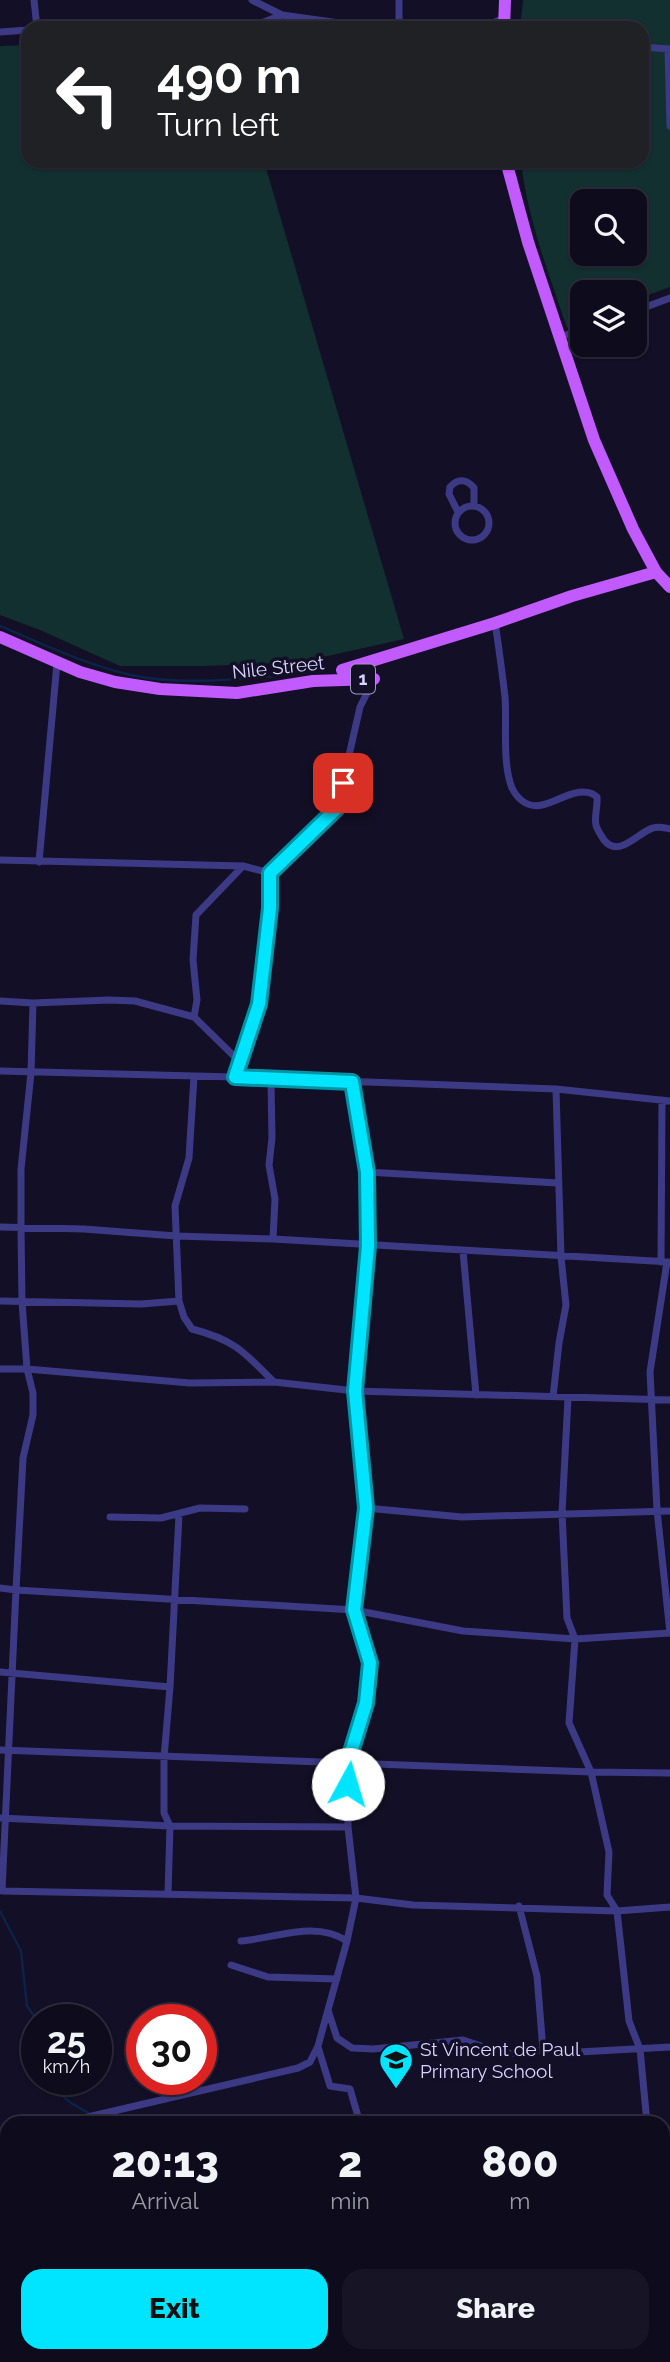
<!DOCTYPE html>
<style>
body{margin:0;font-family:Raleway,sans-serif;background:#171425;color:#f1f3f6;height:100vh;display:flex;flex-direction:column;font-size:26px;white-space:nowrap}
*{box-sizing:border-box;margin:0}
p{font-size:23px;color:#9b9ba3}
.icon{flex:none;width:38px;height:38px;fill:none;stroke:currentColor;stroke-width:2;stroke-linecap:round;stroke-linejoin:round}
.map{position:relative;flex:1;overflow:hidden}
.drawer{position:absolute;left:0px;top:2116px;width:670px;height:247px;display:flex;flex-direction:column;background:#0e0b1c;border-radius:21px 21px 0 0;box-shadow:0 2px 5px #0004,0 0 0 2px #2e2b3b}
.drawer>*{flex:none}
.hud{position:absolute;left:21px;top:21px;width:628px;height:147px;border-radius:21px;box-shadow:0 2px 5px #0004,0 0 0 2px #2e2b3b;background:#202124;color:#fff;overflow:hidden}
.fabs{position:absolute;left:570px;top:189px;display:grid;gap:14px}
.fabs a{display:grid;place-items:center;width:77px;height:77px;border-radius:14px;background:#0e0b1c;box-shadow:0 2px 5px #0004,0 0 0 2px #2e2b3b;font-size:35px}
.speed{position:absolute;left:21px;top:2004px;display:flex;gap:14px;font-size:35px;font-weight:700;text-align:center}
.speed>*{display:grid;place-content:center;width:91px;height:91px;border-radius:50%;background:#0e0b1c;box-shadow:0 2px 5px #0004,0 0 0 2px #2e2b3b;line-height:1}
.speed small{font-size:18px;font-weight:400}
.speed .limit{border:10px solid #d22;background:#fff;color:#111}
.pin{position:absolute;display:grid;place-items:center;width:60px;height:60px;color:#fff;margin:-30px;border-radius:14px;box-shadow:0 4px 10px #0006}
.me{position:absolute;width:77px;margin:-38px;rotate:6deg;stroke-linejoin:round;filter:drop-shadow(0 0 5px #0008)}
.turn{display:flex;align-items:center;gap:24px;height:147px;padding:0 21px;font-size:32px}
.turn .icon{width:91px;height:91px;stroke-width:2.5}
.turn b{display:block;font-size:49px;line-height:60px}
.eta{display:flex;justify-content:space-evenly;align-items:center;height:119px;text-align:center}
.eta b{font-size:42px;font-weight:800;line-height:49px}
.primary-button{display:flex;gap:14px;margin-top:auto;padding:14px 21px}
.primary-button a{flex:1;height:80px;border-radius:21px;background:#00e5ff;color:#111;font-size:28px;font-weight:800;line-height:80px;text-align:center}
.primary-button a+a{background:#171425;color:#f1f3f6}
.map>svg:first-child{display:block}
</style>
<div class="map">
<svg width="670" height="2362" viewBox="0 0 670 2362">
<rect width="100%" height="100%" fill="#130f26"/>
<path fill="#12302f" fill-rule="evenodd" d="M523,0H670V287L635,300V292H583V321L567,328C549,274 527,218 521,161H642V28H520ZM583,201H635V254H583Z
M28,45V161H264L404,639L301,662L205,666H120L40,630L0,615V46Z"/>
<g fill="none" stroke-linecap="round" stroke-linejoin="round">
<path stroke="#0c2248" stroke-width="2.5" d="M0,626C43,644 86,665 131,675C176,685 231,680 277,676
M0,1911L21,1951L27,2006L37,2020
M58,2079C60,2109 84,2102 97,2123
M185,2356L190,2362"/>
<path stroke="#3d3a85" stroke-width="7" d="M34,0L37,28
M252,0L282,15L375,28
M248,28L282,15
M399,28V0
M482,28L504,18
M0,32L28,30
M642,47L670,49
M668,49L670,126
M635,311L670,298
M560,337L583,329
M455 523a17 17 0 1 1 34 0a17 17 0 1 1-34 0Z
M458,512L449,494L450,487C458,478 467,479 474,488V506
M495,623C499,647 502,672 505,697C507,724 502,763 512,788C518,800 528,808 542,805C558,802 582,783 597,797C598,806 594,816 596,825C597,830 601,835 604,840C619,859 638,832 653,828C659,826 665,828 670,829
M0,860L243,866L270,873L337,808L360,707L374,679
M39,862L57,663
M270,873V908L259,1005L235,1077L556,1089L670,1101
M0,1001L33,1003L109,1000L135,1001L194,1017L239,1061
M194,1017L197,1000L193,960L196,915L243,866
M0,1071L235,1077
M194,1077L189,1158L175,1206L179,1301L184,1317L192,1329C235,1340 244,1352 274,1382
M271,1082L272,1138L269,1165L275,1199L273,1239
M352,1082L367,1172L368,1246L355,1391L366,1508L354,1610L463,1631L575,1639L670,1633
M367,1172L558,1183
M0,1227L84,1229L176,1236L273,1239L670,1262
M463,1251L476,1395
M661,1262L662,1100
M667,1262L650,1372L657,1510L670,1633
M0,1301L141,1304L179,1301
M0,1369H27L190,1383L274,1382L355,1391L670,1400
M553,1397L559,1343L566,1305L561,1257L556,1089
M568,1398L562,1513L567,1618L575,1639L569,1723L591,1772L609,1852L607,1895L617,1911L629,2021L640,2049L647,2123
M366,1508L462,1517L670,1511
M110,1517L161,1518L200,1508L245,1509
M0,1588L16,1590L23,1458L33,1415V1393L27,1369L22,1302L21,1228V1169L31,1073L33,1003
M0,1672L170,1687
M0,1750L591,1772L670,1773
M0,1818L170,1826L348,1827
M168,1894L170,1826L164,1813V1758L170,1687L179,1515
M519,1906L537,1976L543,2050
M241,1941C277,1938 315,1920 347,1941
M231,1965L268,1977L337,1979
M328,2010L337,2038L352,2048L373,2049L463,2040L505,2054L543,2050L579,2052L670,2047
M318,2047L330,2086L350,2089L360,2123
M62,2123L298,2068L310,2062L318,2046L347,1941L356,1898L348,1827V1762L366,1703L371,1663L354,1610L16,1590L2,1891L356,1898L413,1905L617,1911L670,1907
M0,2132L7,2131
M0,2160L7,2166
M663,2170H670
M153,2356L155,2362
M418,2356L420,2362
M520,2359L598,2362
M644,2362V2356"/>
<path stroke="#c25bff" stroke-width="12" d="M504,28L505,0
M506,161L528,242L594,440L633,529L656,572L670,587
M0,637L80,672L115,682L160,689L237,693L313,681L374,679L342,670L495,623L572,596L656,572"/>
</g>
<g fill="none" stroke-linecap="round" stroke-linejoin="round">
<g stroke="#0095a6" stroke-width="18">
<path id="route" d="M343,783L337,808L270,873V908L259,1004L235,1077L352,1082L367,1172L368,1246L355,1391L366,1508L354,1610L370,1663L366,1703L348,1762V1784"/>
</g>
<use href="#route" stroke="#00e5ff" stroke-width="12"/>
</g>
<defs>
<g id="school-pin" transform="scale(1.75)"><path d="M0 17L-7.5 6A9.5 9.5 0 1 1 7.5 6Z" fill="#00e5ff" stroke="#130f26"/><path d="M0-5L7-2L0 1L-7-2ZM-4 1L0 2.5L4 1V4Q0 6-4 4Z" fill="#111"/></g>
</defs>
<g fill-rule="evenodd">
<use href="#school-pin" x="396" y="2060"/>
</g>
<g text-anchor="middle" stroke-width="7" stroke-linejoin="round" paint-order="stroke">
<rect fill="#130f26" stroke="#9e99be" stroke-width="2" x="351" y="664.5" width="24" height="29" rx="5"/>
<g font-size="18" font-weight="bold" fill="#d9d4ff">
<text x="363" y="685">1</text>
</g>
<g font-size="19" fill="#d9d4ff" stroke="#130f26">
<text transform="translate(278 667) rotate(-6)" y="7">Nile Street</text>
</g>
<g font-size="19" fill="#d9d4ff" stroke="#130f26" text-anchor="start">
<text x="420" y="2056">St Vincent de Paul<tspan x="420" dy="22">Primary School</tspan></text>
</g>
</g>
</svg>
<div class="fabs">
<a><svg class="icon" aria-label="search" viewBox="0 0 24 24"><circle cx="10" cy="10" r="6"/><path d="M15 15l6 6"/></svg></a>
<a><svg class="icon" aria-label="layers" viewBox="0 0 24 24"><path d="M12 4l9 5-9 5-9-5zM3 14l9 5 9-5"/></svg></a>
</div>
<div class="speed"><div>25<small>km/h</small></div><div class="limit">30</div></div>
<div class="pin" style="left:343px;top:783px;background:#d93025"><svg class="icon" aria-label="arrive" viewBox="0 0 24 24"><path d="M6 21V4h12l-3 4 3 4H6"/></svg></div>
<svg class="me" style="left:348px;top:1784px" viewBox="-20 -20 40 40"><circle r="19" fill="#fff"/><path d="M0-13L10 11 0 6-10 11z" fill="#00e5ff"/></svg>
<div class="hud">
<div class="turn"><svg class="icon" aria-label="left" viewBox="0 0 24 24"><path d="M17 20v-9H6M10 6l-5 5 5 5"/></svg><div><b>490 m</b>Turn left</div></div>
</div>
<section class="drawer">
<div class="eta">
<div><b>20:13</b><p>Arrival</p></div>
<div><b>2</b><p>min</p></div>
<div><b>800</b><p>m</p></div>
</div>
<div class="primary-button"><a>Exit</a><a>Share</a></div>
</section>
</div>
